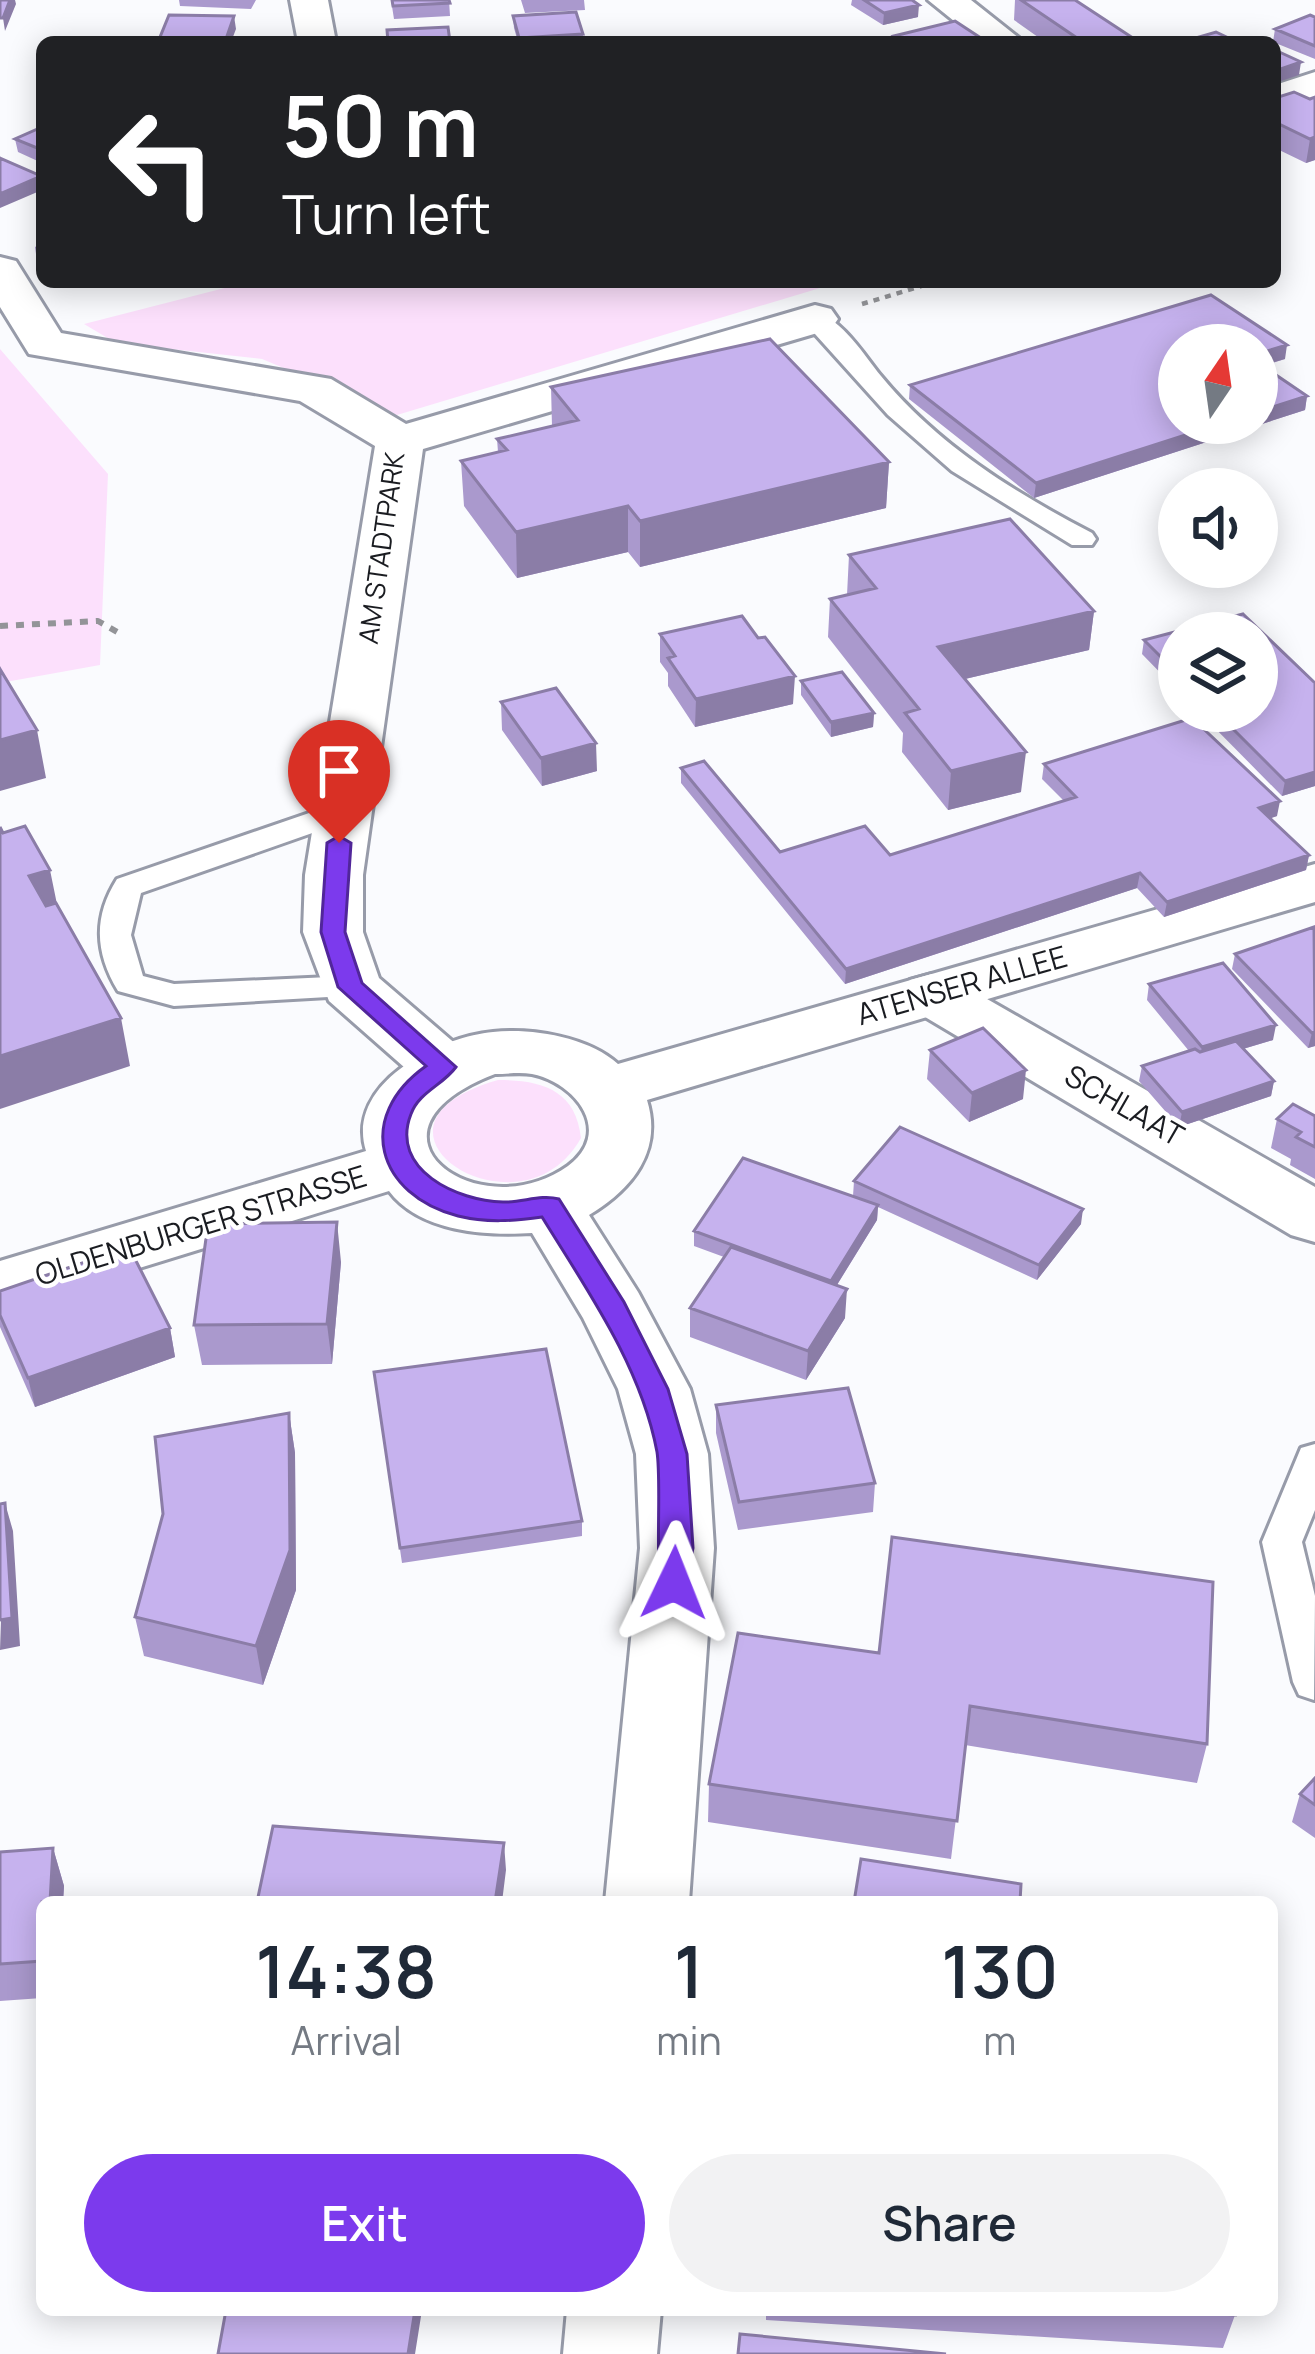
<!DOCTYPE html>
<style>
body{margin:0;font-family:Manrope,sans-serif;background:#f2f2f3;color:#1f2937;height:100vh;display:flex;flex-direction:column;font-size:45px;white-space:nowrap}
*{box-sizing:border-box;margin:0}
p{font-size:39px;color:#747a83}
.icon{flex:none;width:66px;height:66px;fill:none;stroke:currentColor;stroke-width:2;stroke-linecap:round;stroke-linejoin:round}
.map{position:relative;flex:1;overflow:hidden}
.panel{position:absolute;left:36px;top:1896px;width:1242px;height:420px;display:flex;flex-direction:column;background:#fff;border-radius:18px;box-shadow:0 6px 30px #0003}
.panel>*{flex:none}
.top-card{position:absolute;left:36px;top:36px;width:1245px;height:252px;border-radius:18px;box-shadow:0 6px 30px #0003;background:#202124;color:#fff;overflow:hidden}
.needle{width:78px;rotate:13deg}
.controls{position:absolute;left:1158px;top:324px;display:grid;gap:24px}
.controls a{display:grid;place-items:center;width:120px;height:120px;border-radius:50%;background:#fff;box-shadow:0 6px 30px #0003;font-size:60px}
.pin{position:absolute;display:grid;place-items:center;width:102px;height:102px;color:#fff;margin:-123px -51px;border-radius:50% 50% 50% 0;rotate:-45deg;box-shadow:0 0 12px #0007}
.pin .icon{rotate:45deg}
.me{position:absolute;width:132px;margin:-66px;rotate:2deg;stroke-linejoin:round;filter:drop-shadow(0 0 9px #0008)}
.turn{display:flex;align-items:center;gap:42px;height:252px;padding:0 48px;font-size:54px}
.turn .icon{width:156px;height:156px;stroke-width:2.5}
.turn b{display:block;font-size:84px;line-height:102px}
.eta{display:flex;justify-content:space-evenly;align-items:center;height:204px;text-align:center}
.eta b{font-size:72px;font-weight:600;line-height:84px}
.cta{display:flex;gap:24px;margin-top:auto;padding:24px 48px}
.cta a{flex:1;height:138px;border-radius:72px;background:#7c3aed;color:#fff;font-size:48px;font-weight:600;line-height:138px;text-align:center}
.cta a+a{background:#f2f2f3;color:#1f2937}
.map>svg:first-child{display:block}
</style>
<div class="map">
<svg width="1315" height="2354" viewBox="0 0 1315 2354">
<rect width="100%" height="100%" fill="#fafbfe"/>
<path fill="#fce0fc" d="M248,282H840L397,415L262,359L116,343L84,324Z
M0,349L108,474L100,665L0,683Z
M498,1080C542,1080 576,1090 581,1138C520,1247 336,1126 498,1080Z"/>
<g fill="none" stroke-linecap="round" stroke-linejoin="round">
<g stroke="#979ba9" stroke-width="6">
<path id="lane" d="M815,312C842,319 864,355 881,376C938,445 1013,492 1092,533L1096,539L1092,545H1072L952,471L888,415L806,324L803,319L806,314Z
M344,801L355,804L360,811L355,818L141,893L131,935L143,976L174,984L351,976L363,979L368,987L363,995L174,1006L118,991C95,953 93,917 117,879Z
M1315,1444V1510L1302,1542L1315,1596L1314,1700L1299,1695L1293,1682L1262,1542L1301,1448Z"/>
</g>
<g stroke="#979ba9" stroke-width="6">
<path id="street" d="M290,0H328L336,42H298Z
M928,0H971L1024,42H980Z
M1315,72V98L1275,111V85Z
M0,257L16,261L61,333L331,379L406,424L815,305L831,309L838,319L831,329L423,449L363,875V932L379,978L465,1052L475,1067L465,1082L443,1088L421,1082L329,1001L303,932L305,875L375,446L300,401L29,354L0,307Z
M932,974L954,980L1315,1187V1242L1291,1235L910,1008L901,994L910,980Z"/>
</g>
<g stroke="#979ba9" stroke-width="6">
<path id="secondary" d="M1315,864V902L647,1100C663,1151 632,1189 589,1215L638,1292L690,1389L708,1454L714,1548L689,1902H605L640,1548L636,1454L618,1389L583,1318L532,1233C485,1236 420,1232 389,1191L0,1311V1261L366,1151C345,1084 438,1037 493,1032C532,1028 588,1037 618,1064ZM495,1074C506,1074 520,1072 532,1074C576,1083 614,1132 568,1166C478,1230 344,1132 495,1074Z
M567,2310H661L657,2354H563Z"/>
</g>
<path stroke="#939498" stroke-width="4.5" stroke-dasharray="6 6" stroke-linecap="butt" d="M862,304L935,282"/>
<path stroke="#939498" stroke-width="6" stroke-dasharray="8 8" stroke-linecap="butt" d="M0,626L98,621L119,633"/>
<use href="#lane" fill="#fff" fill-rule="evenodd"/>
<use href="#street" fill="#fff" fill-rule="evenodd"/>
<use href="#secondary" fill="#fff" fill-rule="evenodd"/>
</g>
<path fill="#aa99cd" d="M179,0H256L251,9L180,6Z
M391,0H449L450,16L394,19Z
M521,0H584L585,10L525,13Z
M852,0H912L918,17L883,25L851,5Z
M1015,0H1075L1139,42H1045L1014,20Z
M513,16L583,34V42H518L514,28Z
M1315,17V59L1273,42L1275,29Z
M1275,98L1310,99L1315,160L1306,163L1275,148Z
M42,127V163L18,152L15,139Z
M42,243V263L37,261L35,247Z
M1285,359L1263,366L1307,396L1305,410L1034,498L909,399L910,385Z
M551,387L889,462L886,508L640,567L628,552L517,578L464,506L461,461L498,452L497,439L552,426Z
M849,555L1094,611L1089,650L965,679L1021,792L948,810L902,752L903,733L828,637L830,599L847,595Z
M1243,614L1315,683V786L1282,796L1198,711H1257V633H1179V692L1142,654L1144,640Z
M660,634L793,704L695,727L668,686V673L660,662Z
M801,681L874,713L873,727L831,737L801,695Z
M501,702L597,771L542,786L502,730Z
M1044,764L1277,816L1270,818L1309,855L1306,870L1164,917L1137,888L845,984L681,783V768L780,852L890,855L1064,801L1042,779Z
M1315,928V1046L1308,1048L1232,969L1235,954Z
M1149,984L1273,1040L1243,1049L1274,1081L1271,1096L1179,1127L1139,1081L1142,1066L1189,1051L1147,1000Z
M930,1050L1023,1099L969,1122L927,1079Z
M1315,1116V1179L1290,1165L1291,1159L1271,1148L1277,1119Z
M854,1181L1081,1224L1037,1280L878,1207L877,1220L837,1285L845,1318L806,1380L690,1337V1308L724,1257L694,1246V1231L853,1196Z
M341,1262L332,1364L202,1365L194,1325Z
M0,1291L170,1328L175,1357L35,1407L0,1327Z
M374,1372L582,1521V1536L402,1563Z
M716,1405L875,1483L873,1512L738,1530L716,1433Z
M289,1413L295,1453L296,1590L263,1685L144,1656L135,1617Z
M879,1653L1207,1744L1197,1783L965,1745L951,1859L708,1822L709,1784Z
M1315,1778V1838L1292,1822L1300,1794Z
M53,1848L64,1886L63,1902H42V1998L0,2001V1852Z
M766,2310H1234L1235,2315L1223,2348L766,2320Z"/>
<path fill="#8b7da7" d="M10,0H15L16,4L5,31L3,18Z
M919,5L918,17L883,25L884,13Z
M234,16L236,29L231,42H225Z
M1301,62L1299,75L1275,83V71Z
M1315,137V160L1306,163L1310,139Z
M41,176L42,190L0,208V194Z
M1287,345L1285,359L1257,367V354Z
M1307,396L1305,410L1034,498L1036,483L1223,423H1257V412Z
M889,462L886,508L640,567V521Z
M628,506V552L517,578L516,532Z
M1094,611L1089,650L935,686L938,647Z
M795,676L793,704L695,727L696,699Z
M874,713L873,727L831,737V722Z
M37,730L46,778L0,791V740Z
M596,743L597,771L542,786L541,758Z
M1026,752L1021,792L948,810L951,771Z
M1315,772V786L1282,796L1285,781Z
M1280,801L1277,816L1257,823L1259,808Z
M1309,855L1306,870L1164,917L1167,902Z
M50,870L60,919L39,925L29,876Z
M1140,873L1137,888L845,984L846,969Z
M121,1018L130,1066L0,1109V1056Z
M1276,1025L1273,1040L1199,1062L1202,1047Z
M1315,1032V1046L1308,1048L1312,1033Z
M1026,1070L1023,1099L969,1122L972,1093Z
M1274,1081L1271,1096L1179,1127L1182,1112Z
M878,1205L877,1220L830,1296L831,1281Z
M1083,1209L1081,1224L1037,1280L1039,1265Z
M337,1222L341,1262L332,1364L327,1324Z
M847,1289L845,1318L806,1380L808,1351Z
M170,1328L175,1357L35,1407L28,1378Z
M289,1413L295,1453L296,1590L263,1685L256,1646Z
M5,1503L13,1531L20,1646L0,1650Z
M504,1843L506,1870L502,1902H495Z
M53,1848L64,1886L63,1902H50Z
M415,2310H422L415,2354H408Z"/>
<path fill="#c6b2ee" stroke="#8b7da7" stroke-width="3" d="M0,0H10L3,18H0Z
M392,0H449L450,3L393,6Z
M864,0H912L919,5L884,13Z
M1021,0H1075L1139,42H1083Z
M576,12L583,34L519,38L513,16Z
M169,15L234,16L225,42H158Z
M1310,15L1315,17V46L1275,29Z
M955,21L987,42H903L894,36Z
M448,27L450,42H388L387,30Z
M1216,32L1237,42H1182Z
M1275,50L1301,62L1275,71Z
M1294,92L1310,99L1315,97V137L1310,139L1275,122V98Z
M42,127V150L15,139Z
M0,158L41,176L0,194Z
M1211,295L1287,345L1257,354V345H1179V423H1223L1036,483L910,385Z
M770,339L889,462L640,521L628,506L516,532L461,461L507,450L497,439L578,420L551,387Z
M1257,362L1307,396L1257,412Z
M1010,519L1094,611L938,647L1026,752L951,771L905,713L919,709L830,599L876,588L849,555Z
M1243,614L1315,683V772L1285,781L1215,711H1257V633H1179V675L1144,640Z
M742,616L758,638L765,637L795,676L696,699L668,658L675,656L660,634Z
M0,669L37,730L0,740Z
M842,672L874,713L831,722L801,681Z
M556,688L596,743L541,758L501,702Z
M1192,718L1280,801L1259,808L1309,855L1167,902L1140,873L846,969L681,768L704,761L780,852L865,826L890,855L1076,797L1044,764Z
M25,826L50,870L29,876L46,906L56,903L121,1018L0,1056V827L3,833Z
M1314,927L1315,1032L1312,1033L1235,954Z
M1223,963L1276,1025L1202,1047L1149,984Z
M983,1028L1026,1070L972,1093L930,1050Z
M1236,1041L1274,1081L1182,1112L1142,1066L1195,1049L1200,1052Z
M1293,1104L1315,1116V1147L1296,1137L1301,1132L1277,1119Z
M900,1127L1083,1209L1039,1265L854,1181Z
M743,1158L878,1205L831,1281L694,1231Z
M337,1222L327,1324L194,1325L208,1224Z
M129,1247L170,1328L28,1378L0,1315V1291Z
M731,1247L847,1289L808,1351L690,1308Z
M546,1349L582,1521L400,1548L374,1372Z
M848,1388L875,1483L739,1502L716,1405Z
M289,1413L290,1550L256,1646L135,1617L163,1514L155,1437Z
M5,1503L12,1618L0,1620V1504Z
M892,1537L1213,1582L1207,1744L970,1706L957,1821L709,1784L738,1633L879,1653Z
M1315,1778V1805L1300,1794Z
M273,1826L504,1843L495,1902H257Z
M53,1848L50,1902H42V1961L0,1964V1852Z
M861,1859L1021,1884L1020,1902H854Z
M226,2310H415L408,2354H218Z
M1148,2310H1234L1235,2315Z
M740,2334L946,2354H738Z"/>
<path fill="#7c3aed" stroke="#51269a" stroke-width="3" d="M339,836L351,843L345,932L362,983L456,1067C443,1085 419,1092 411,1114C389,1170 458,1201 503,1202C522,1203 540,1194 559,1199L624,1302L668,1389L687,1454L693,1548L685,1592L674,1596L663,1592C654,1574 662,1483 657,1452C641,1366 587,1290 542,1217C513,1221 487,1223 458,1216C377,1195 354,1117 426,1066L338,987L321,932L327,843Z"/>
<g text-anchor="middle" stroke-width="9" stroke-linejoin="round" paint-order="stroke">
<g font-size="27" fill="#1a1c21" stroke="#fff">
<text transform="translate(382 548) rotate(-82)" y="9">AM STADTPARK</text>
</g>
<g font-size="30" fill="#1a1c21" stroke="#fff">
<text transform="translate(962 986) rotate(-16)" y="10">ATENSER ALLEE</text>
<text transform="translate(1124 1106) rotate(30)" y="10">SCHLAAT</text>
<text transform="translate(201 1226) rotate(-17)" y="10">OLDENBURGER STRASSE</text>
</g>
</g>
</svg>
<div class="controls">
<a><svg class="needle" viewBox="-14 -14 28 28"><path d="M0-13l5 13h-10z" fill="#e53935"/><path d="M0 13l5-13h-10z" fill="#747a83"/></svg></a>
<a><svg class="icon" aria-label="sound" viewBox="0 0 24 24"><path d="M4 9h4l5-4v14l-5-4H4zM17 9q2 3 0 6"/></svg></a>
<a><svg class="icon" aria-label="layers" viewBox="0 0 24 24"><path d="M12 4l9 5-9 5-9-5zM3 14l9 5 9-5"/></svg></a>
</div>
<div class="pin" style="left:339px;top:843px;background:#d93025"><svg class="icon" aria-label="arrive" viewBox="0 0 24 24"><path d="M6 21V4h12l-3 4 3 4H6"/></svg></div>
<svg class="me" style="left:674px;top:1583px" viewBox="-20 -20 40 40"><path d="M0-17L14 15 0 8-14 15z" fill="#7c3aed" stroke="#fff" stroke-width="4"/></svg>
<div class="top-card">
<div class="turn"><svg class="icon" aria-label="left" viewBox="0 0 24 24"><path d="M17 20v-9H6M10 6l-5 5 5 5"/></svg><div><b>50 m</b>Turn left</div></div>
</div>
<section class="panel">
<div class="eta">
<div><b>14:38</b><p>Arrival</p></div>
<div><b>1</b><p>min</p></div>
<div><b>130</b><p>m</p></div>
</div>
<div class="cta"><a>Exit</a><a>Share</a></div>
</section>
</div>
